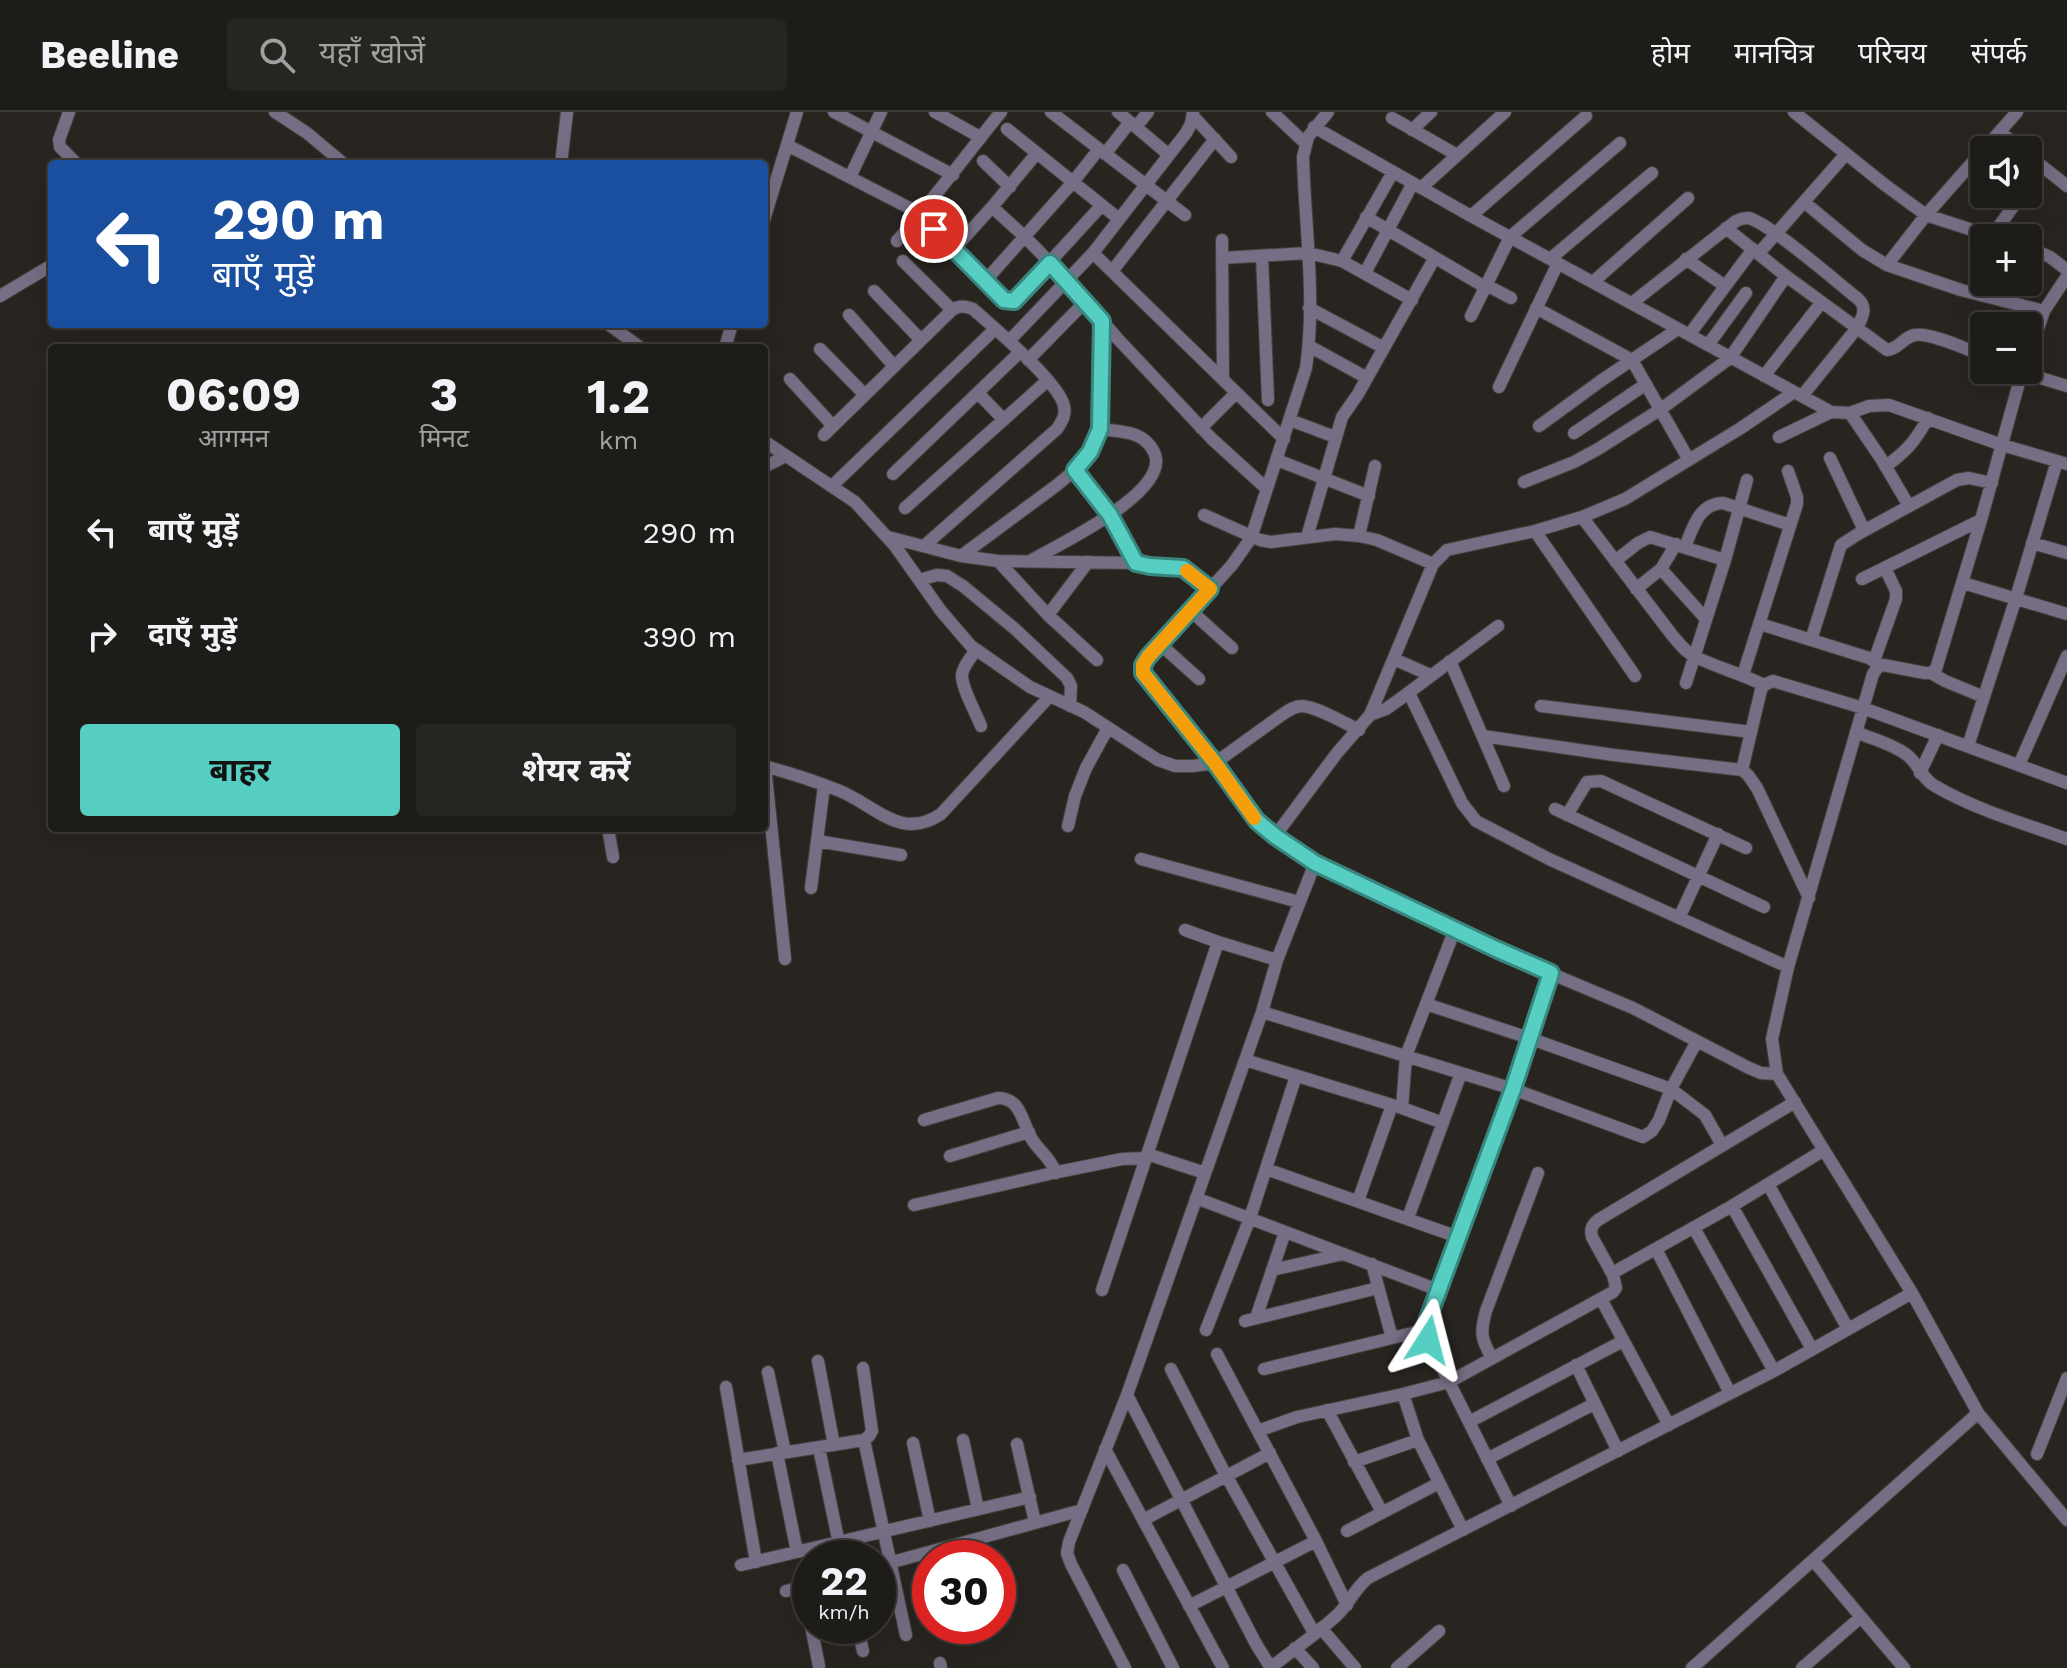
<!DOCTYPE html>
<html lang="hi">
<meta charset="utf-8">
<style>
body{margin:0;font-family:"Work Sans","Noto Sans Devanagari",sans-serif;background:#262522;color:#f1f3f6;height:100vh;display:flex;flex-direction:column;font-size:30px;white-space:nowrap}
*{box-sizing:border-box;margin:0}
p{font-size:26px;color:#a1a1a2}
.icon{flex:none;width:44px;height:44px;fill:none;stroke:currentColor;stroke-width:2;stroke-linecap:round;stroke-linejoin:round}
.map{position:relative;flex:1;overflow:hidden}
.details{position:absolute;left:48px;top:232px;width:720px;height:488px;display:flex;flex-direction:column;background:#1e1c19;border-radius:8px;box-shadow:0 8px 32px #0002,0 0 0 2px #3c3a38}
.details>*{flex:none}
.guide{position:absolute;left:48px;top:48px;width:720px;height:168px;border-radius:8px;box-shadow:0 8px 32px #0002,0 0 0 2px #3c3a38;background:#1a4fa0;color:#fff;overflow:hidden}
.controls{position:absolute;left:1970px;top:24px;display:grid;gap:16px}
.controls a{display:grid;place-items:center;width:72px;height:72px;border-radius:8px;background:#1e1c19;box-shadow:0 8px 32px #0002,0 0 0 2px #3c3a38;font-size:40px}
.speed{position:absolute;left:792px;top:1428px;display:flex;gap:16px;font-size:40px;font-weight:700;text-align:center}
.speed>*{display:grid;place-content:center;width:104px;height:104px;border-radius:50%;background:#1e1c19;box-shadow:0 8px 32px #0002,0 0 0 2px #3c3a38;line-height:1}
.speed small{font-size:20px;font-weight:400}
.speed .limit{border:12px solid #d22;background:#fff;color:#111}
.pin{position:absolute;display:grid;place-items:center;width:68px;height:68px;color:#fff;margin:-34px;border:4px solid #fff;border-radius:50%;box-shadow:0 2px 8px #0007}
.me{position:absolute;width:88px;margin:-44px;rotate:9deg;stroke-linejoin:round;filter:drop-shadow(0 0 6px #0008)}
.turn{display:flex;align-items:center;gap:28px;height:168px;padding:0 32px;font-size:36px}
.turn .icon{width:104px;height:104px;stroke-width:2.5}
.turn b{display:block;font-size:56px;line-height:68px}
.eta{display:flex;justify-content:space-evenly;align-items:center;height:136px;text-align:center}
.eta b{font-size:48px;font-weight:700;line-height:56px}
.cta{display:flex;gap:16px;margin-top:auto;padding:16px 32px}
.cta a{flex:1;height:92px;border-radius:8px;background:#57cec2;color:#111;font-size:32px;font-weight:700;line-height:92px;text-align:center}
.cta a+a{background:#262522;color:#f1f3f6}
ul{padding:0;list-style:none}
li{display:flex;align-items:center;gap:24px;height:104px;padding:0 32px}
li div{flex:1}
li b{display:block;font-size:30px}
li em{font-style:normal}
header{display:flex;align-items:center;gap:48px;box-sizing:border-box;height:112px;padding:0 40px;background:#1e1c19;border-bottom:2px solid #3c3a38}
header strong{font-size:38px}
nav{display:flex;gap:44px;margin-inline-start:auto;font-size:28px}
.search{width:560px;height:72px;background:#262522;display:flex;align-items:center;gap:20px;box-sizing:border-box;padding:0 28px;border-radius:8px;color:#a1a1a2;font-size:30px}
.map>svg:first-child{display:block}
</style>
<header>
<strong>Beeline</strong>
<div class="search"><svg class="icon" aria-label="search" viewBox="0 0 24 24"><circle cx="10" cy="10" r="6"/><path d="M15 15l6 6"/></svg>यहाँ खोजें</div>
<nav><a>होम</a><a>मानचित्र</a><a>परिचय</a><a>संपर्क</a></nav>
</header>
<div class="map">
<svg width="2067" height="1556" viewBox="0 0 2067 1556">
<rect width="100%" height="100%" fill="#282521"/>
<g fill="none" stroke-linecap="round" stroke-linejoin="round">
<g stroke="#45423e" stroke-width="14">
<path id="minor" d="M69,0L59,28L60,35L77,52
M275,0L307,21L344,52
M834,0L953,63
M935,0L980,25
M1051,0L1185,103
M1118,0L1169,43
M1272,0L1305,31
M1328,0L1308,25L1303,45C1305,115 1316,187 1306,256L1251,426L1232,453L1148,545L1143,553V561L1215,651L1257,709L1275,724L1315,751L1516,847L1633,896L1749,956L1761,961L1777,962
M1794,0L1885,73L1926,103L1997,126
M1193,4L1231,45
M1392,6L1457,43
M1136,15L1148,0
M1314,15L1471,104L1831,300L1850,301L1869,294L1889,293L2002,333L2067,352
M1007,17L1119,107
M1412,18L1431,0
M2000,20L2022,38
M787,33L921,102
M1105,42L1130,10
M2028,43L2067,74
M983,49L1010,75
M561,52L567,0
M850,65L881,0
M2028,74L2042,54
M1421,76L1505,0
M1804,90L1862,138L1887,153L1961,178L2044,199
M992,95L1024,124L1067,168L1117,226L1212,327L1267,377
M1471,104L1586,4
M1366,105L1485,175
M764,108L797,0
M1726,116L1786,164L1887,238C1899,237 1903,225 1915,223C1931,220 1968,238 1984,244
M934,117L1004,188L1014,189L1102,93
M1992,124L2022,82
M1222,128L1223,268
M897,129C934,87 966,43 1001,0
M2028,135L2050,145L2067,158
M954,137L992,95L1037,41
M1093,141L1284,327
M1759,141L1846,42
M1262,144L1268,288
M1222,146L1308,141L1342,149L1412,188
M1550,147L1652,61
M1686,147L1725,174
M903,149L952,198
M1342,149L1393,60
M1887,153L1926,103L2017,0
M1113,158L1215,27
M1365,161L1413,71
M986,168L1073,70L1099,37
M1593,170L1688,86
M1486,173L1511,186
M874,179L921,228
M0,184L52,153
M1632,191L1736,109C1740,107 1743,106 1748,106C1767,109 1838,171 1857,186C1868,195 1863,204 1857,216L1802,284
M1309,196L1384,236
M1536,196L1632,248L1689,348
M849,203L894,254
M1471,204L1510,125L1620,31
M608,212L641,236
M1689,223L1753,137
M1009,229L1093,141L1186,21L1191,12L1193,0
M1708,233L1746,181
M1309,234L1367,266
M725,236L732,212
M820,237L865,283
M2028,246L2044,199L2067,164
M1028,248L1085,190
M1764,264L1821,191
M790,267L833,314
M2067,274L2027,262L2020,267L1981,408L1936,557L1931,561H1925L1883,553L1878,555L1873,562L1788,855L1772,927L1777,962L1912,1181L1978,1301L2067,1408
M1499,275L1558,151
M978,281L1004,308
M1850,301L1880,345L1909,394
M1290,308L1335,325
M1539,314L1602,268L1678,217
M1201,316L1236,281
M1574,321L1646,272
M824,323L952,198C960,193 964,194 973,197C993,215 1059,270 1064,294C1066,304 1062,309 1057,317L924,434
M1779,325L1831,300
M764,329L855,390L895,434L941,499L971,534L1030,575L1084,600L1158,648L1175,654H1193L1215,651L1283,602C1289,598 1295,594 1302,594C1318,595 1344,611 1359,618
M1830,346L1864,418
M1277,348L1369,384
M1886,354C1907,339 1916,328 1928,306
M764,355L786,344
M1075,358L1110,403L1136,451
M893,362L1020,240
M1524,370L1574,350L1598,337L1661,297L1730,246L1786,164
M832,374L995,217
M905,396L1048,268
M1204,403L1260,428L1271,430L1335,422L1359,424L1377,428L1433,452
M1582,405L1672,523C1679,531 1686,541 1696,545C1718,556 1742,562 1764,573
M1535,419L1635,564
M1359,424L1375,354
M888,425L961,444L998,449L1136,451L1150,454L1183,456L1210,477
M1307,425L1342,305L1358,282L1434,147
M2032,431L2067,441
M1685,435C1693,416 1698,392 1723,391L1790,413
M961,444L1057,373L1075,358L1090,340L1100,317L1102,209
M1032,448C1059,432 1173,379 1154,340C1143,318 1121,320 1100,317
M998,449L1048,503L1097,548
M1615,449L1638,431L1650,425L1725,448
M1661,457L1706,507
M1862,467L1981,408
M919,468L937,463L947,464L963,474L1015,517L1067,566L1071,574L1070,594
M1963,471L2067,502
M1636,477L1661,457L1676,432
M1191,499L1232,536
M1048,503L1088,450
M1760,512L1869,546L1874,549L1878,555
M1811,528L1841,433L1858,422L1957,368L1969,366L1992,371
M1160,532L1199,567
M976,538C971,545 964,553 962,562C961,575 976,601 981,614
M1394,547L1430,563
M1450,549L1504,674
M1874,549L1896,487V479L1885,456
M1931,561L1945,569L1984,585
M1743,563L1797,392V385L1788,359
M1686,571L1725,448L1747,368
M1409,581L1462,691L1476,709L1549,747L1788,855
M1541,594L1751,620
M1370,603L1386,597L1400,587L1498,514
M1856,620C1872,627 1893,632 1907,643C1919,652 1922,667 1935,674C1976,698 2023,711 2067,727
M1483,624L1614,643L1742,658L1748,663L1757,676L1809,786
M1968,634L2016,486L2057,349
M2019,653L2067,544
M764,654C790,661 815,669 840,679C876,694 901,729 941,702L1049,585
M765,654L785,847
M1742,658L1761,578L1764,573L1773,569L1863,596L2067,671
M1920,661L1938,623
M1555,697L1764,795
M1567,703L1587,670L1601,669L1746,736
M1068,714L1075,684L1086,656L1108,616
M608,716L613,745
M1275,724L1337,641L1370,603L1433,452L1447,438L1535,419L1582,405L1625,387L1741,316L1794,280
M817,729L901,743
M1141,747L1299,790
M811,776L824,674
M1679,806L1718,722
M1185,818L1218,830L1277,848
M1426,892L1529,926L1671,977L1705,1003L1722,1033
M1262,900L1513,977L1643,1025L1652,1019L1659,1008L1671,977L1697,929
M1245,948L1402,996L1443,1011
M1402,996L1406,944L1455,817
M924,1008L998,986C1022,986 1022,1012 1033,1029C1042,1042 1049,1044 1056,1061
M1147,1042L1205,1061
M950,1044L1029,1020
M1266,1057L1458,1125
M1768,1072L1848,1217
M1196,1086L1438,1178
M1358,1089L1392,993
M914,1093L1053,1061L1122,1047L1145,1046
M1732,1094L1812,1237
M1408,1106L1461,961
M1694,1116L1774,1259
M1656,1137L1730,1281
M1372,1152L1392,1226
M1272,1158L1343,1142
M1613,1163L1592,1125C1590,1117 1592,1113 1598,1108L1795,990
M1102,1178L1218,830
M1601,1187L1669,1313
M1256,1206L1285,1120
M1245,1209L1378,1176
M1206,1218L1250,1106L1296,964
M1217,1242L1316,1429L1347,1493
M1492,1246C1481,1227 1480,1221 1486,1199L1538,1061
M818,1249L834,1333
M1576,1253L1618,1339
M1171,1257L1222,1356L1314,1521
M1264,1257L1425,1218
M768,1260L785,1340
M726,1275L756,1450
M1403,1282L1418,1328L1463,1418
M1127,1283L1256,1532L1271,1556
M1327,1298L1382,1400
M1469,1310L1623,1229
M1258,1319L1297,1305L1403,1282L1449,1270L1613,1180L1616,1176L1613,1163L1616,1159L1732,1094L1824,1038
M864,1328L906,1523
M963,1328L978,1397
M913,1331L930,1409
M1017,1332L1035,1410
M819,1336L842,1446
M1105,1337L1223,1556
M777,1341L797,1440
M2037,1342L2067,1266
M1487,1347L1594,1292
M738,1348L864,1328L869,1324L872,1319L863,1256
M1354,1350L1418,1328
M1511,1394L1428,1228L1425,1218L1513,977L1551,861
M1143,1408L1270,1341
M1347,1419L1439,1371
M1813,1448L1904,1556
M741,1453L1030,1385
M878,1454L1082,1398
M1123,1458L1173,1556
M803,1475L810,1509
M786,1479L810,1473
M1189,1494L1316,1429
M811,1514L819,1554
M857,1514L863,1539
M1321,1516L1355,1556
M1295,1536L1313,1556
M940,1551L941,1556
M1125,1556L1071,1452L1067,1441L1069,1430L1127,1283L1262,900L1277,848L1315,751
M1270,1556C1292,1539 1315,1523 1335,1505C1349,1493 1354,1477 1368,1466L1774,1259L1912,1181
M1397,1556L1439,1519
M1692,1556L1978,1301
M1802,1556L1861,1505"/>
</g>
<use href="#minor" stroke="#766e84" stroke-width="12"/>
</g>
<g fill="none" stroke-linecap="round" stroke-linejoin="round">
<g stroke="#39867e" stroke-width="20">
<path id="route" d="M934,117L1004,188L1014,189L1050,151L1102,209L1100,317L1090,340L1075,358L1110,403L1136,451L1150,454L1183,456L1210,477L1148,545L1143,553V561L1215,651L1257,709L1275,724L1315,751L1496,837L1551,861L1513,977L1426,1212L1425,1218L1428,1228"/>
</g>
<use href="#route" stroke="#57cec2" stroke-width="14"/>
<path stroke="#f59e0b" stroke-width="14" d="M1187,459L1210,477L1148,545L1143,553V561L1215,651L1254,706"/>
</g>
</svg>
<div class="controls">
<a><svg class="icon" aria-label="sound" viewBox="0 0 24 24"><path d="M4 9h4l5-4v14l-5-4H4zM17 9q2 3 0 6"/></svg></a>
<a>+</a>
<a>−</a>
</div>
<div class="speed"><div>22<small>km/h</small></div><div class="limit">30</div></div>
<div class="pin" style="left:934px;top:117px;background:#d93025"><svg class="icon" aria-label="arrive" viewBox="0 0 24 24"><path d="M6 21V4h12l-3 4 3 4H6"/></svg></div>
<svg class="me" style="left:1428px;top:1228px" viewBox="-20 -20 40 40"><path d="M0-17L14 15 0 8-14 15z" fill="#57cec2" stroke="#fff" stroke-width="4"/></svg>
<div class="guide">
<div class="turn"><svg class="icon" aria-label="left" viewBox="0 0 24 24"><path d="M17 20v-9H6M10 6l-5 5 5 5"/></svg><div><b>290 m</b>बाएँ मुड़ें</div></div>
</div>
<section class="details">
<div class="eta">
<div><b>06:09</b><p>आगमन</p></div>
<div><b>3</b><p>मिनट</p></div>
<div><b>1.2</b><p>km</p></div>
</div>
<ul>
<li><svg class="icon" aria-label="left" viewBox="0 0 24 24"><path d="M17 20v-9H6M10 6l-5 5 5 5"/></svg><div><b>बाएँ मुड़ें</b></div><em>290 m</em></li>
<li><svg class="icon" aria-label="right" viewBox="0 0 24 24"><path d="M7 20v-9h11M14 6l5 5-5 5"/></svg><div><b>दाएँ मुड़ें</b></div><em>390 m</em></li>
</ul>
<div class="cta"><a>बाहर</a><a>शेयर करें</a></div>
</section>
</div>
